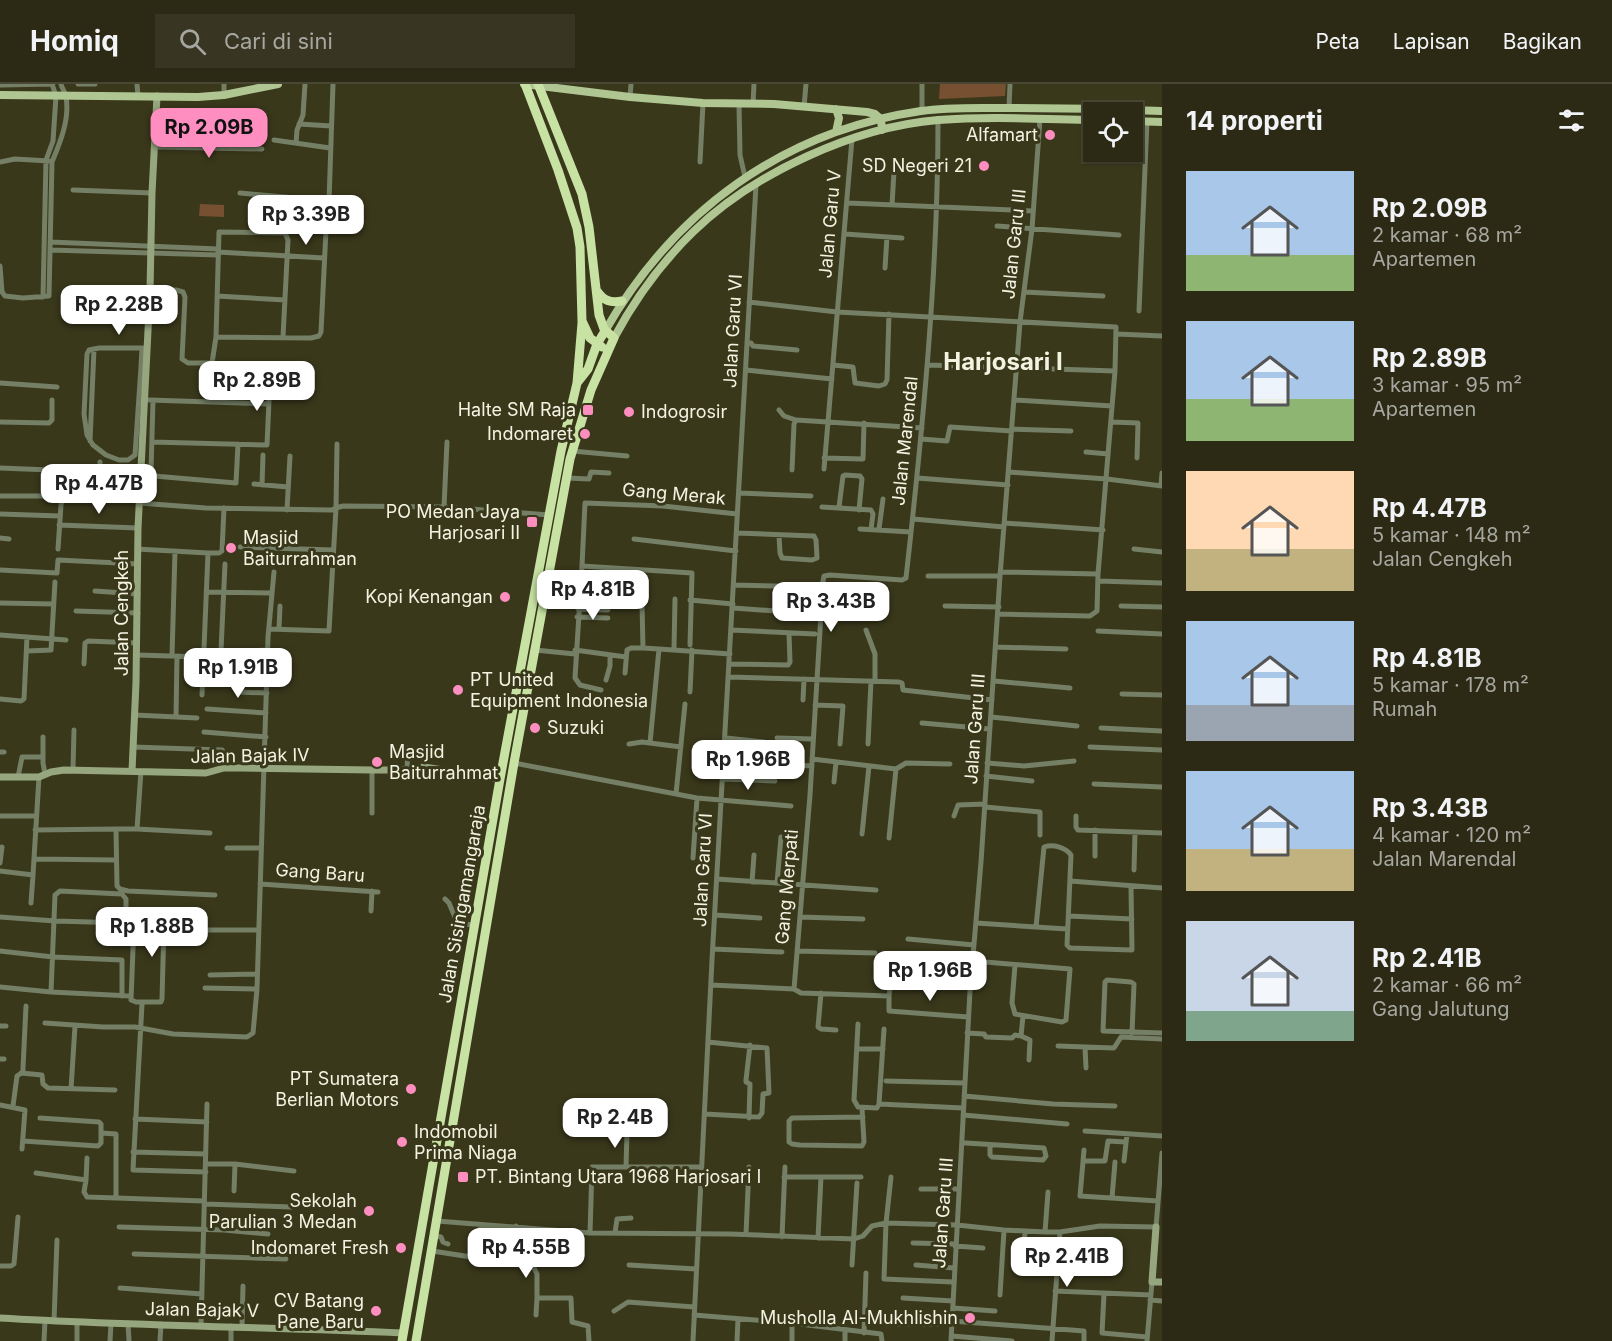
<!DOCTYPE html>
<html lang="id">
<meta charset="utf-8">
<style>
body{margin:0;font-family:Inter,sans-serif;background:#383622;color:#f1f3f6;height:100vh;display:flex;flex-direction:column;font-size:22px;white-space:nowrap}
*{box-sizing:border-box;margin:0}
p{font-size:20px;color:#a6a7a0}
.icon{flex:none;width:33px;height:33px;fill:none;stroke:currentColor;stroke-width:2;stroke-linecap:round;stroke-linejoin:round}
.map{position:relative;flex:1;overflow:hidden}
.side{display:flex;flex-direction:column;background:#2c2a14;width:450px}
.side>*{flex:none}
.fabs{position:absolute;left:1083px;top:18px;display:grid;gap:12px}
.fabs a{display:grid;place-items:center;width:60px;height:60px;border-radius:0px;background:#2c2a14;box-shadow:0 2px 4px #0004,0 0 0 2px #484634;font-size:30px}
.price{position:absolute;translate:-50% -51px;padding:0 14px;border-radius:12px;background:#fff;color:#222;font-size:20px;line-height:39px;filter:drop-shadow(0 2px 3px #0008)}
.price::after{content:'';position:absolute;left:50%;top:36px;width:18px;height:14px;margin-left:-9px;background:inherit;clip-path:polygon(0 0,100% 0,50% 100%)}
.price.current{background:#fd8ebf;color:#111}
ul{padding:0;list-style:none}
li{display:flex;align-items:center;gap:18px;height:150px;padding:0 24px}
li span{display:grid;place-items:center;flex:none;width:168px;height:120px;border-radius:0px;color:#555}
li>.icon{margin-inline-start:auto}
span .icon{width:72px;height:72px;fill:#fffc;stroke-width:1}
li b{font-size:26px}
h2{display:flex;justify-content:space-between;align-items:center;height:72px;padding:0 24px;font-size:26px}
header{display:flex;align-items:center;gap:36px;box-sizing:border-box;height:84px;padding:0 30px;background:#2c2a14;border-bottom:2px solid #484634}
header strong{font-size:28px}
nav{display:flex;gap:33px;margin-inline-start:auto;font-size:21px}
.search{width:420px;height:54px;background:#383622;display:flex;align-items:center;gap:15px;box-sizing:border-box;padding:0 21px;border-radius:0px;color:#a6a7a0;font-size:22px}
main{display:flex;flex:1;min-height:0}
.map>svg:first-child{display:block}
.green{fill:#765031}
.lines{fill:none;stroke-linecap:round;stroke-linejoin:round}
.street{stroke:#747f66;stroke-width:5}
.secondary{stroke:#96a77f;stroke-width:7}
.primary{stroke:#afc692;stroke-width:8}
.highway{stroke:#c7e2a3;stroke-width:9}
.poi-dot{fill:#fd8ebf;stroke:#3a381b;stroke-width:2}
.labels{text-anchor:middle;stroke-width:6;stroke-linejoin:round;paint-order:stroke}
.poi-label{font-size:18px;fill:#f3f3e1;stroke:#3a381b;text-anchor:end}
.street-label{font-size:18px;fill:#f3f3e1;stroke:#3a381b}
.district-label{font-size:24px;font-weight:bold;fill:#f3f3e1;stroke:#3a381b}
</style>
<header>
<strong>Homiq</strong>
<div class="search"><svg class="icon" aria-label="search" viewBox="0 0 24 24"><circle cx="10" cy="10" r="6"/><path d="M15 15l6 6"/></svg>Cari di sini</div>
<nav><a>Peta</a><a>Lapisan</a><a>Bagikan</a></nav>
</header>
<main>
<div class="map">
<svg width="1162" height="1257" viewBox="0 0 1162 1257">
<rect width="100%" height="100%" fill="#3a381b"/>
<path class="green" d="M 940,0 L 1006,0 L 1005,12 L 939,15 Z
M 200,120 L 224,121 L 224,133 L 199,132 Z"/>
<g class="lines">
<path class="street" d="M 78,0 L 95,0
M 137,0 L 138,12
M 0,1 L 53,0
M 224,11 L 224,0
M 630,13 L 631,0
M 739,20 L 740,71 L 745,93
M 753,20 L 754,0
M 804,23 L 806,0
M 1009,24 L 1010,0
M 922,27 L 922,0
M 299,40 L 331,42
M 274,56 L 330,64
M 296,59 L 297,46 L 303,31 L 305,0
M 155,63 L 262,65
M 0,78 L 15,75 L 49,77
M 700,78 L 703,19
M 73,106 L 152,109
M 240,109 L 329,117 L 333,0
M 848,119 L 1033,127
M 892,121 L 894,87
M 997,142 L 1119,151
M 845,150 L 902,154
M 50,158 L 218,165
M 50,166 L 218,171
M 218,168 L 324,174
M 0,182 L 2,208 L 5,212 L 23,214 L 49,212 L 52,78 C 60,59 70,35 66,13 C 66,9 62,5 61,0
M 885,184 L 887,153
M 150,207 L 176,206 L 183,208 L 185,213 L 182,275 L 188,279 L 212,279 L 216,253 L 219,148 L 285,149 L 288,156 L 283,253
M 1024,208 L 1103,212
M 217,212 L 285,216
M 43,213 L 46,76 L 53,57 L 56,12 L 52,0
M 749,218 L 837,228 L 1116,243 L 1115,287 L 1098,490 L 1097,527 L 1090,532 L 998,530
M 1139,227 L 1147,37
M 1117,250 L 1162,252
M 216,253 L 311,254 L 319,252 L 321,248 L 326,146
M 747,258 L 751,259 L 753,262 L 797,266
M 833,281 L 853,283 L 855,299 L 879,302 L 885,300 L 887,296 L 889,230
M 928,281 L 1115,287
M 141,283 L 142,264
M 146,284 L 141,283 L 135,371 L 128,376 L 119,376 L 106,371 L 93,361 L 87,351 L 84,330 L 87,270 L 89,266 L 99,264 L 147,264
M 746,286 L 832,295
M 0,299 L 57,303
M 149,316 L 269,320
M 153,316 L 151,387 L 154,392 L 236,399 L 238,360
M 1015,316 L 1112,322
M 779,326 L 784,332 L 796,336
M 0,338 L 49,339 L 52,336 L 52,316
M 1111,338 L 1138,339 L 1137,374
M 1012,345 L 1071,347
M 921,355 L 947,357 L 950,343 L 1012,347
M 90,357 L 94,265
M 152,358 L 267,361 L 270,295 L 266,293 L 232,290
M 572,367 L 627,372
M 1086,368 L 1108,370
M 824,374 L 863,375 L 864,339
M 0,384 L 100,388 L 100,378
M 824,385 L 852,55
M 792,386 L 794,340 L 796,336 L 922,344
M 1009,388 L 1107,395 L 1162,402
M 567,394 L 589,395 L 591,388 L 609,389
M 917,394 L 1008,401
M 254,400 L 288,403
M 262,401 L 263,371
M 1161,402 L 1162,389
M 739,409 L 811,412
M 0,412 L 55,412 L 56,409 L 57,386
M 139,419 L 206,424 L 332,426 L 336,424 L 337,360
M 444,423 L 447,358
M 822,423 L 871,426 L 873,430 L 871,445
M 839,423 L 843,392 L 845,391 L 860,392 L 862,395 L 859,426
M 287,426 L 290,372
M 0,430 L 60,432
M 913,435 L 1004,443
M 1004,439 L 1103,446
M 59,441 L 138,444
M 860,445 L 911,448
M 879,445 L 883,415
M 737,449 L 814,452 L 816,456 L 817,474 L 812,476 L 782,474 L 780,469 L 779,451
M 0,454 L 9,455
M 634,455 L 736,467
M 240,463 L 333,466
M 58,465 L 61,421 L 65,406 L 140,411
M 137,465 L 208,469 L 202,611
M 1134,465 L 1162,468
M 208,469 L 219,469 L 222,467 L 224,424
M 225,480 L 221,566 L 232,568 L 268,566
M 582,482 L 585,419 L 663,422 L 737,430
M 0,486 L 57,489 L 58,476 L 138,480
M 1000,488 L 1098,490
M 928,492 L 1000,492
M 1098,497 L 1162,499
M 734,501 L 822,503
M 95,507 L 138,510
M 206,508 L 272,509
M 579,515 L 638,518 L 642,520 L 643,564 L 659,565 L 650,659
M 690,516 L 733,520
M 0,519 L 54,520
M 945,522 L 999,523
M 1121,522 L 1162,523
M 733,524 L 776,527
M 578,525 L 608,526
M 76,527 L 138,529
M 577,533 L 608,534
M 269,545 L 329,547 L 336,424 L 343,422 L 444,423 L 549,431
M 279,545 L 280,522
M 732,546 L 815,550
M 866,546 L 875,570 L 875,597
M 1098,547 L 1162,550
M 0,551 L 66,556
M 996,563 L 1066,565
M 659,565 L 730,570
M 674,565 L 675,515
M 535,566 L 575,570
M 575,566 L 626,573
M 27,567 L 51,566 L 55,498
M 232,568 C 232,582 234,594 237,608 L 267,609
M 137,571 L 204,573
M 172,572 L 175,467
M 84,580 L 85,559 L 88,557 L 137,559
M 730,580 L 788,581 L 790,578 L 789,549
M 625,589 L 627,566 L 631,564 L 643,564
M 729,593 L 899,598 L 902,599 L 903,606 L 992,616
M 606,596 L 610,582 L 610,571
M 994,597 L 1070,604
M 601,606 L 580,601 L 575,594 L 582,482 L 692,489 L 690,561
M 690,608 L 692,566
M 1122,610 L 1162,611
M 0,615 L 21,617 L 24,615 L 27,553
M 803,616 L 804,595
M 815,621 L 843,622 L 840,660
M 207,625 L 266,629
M 135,631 L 197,634
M 176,633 L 177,572
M 991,633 L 1077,642
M 922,639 L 989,645
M 1101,644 L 1162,647
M 204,648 L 266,653
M 43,653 L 43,679 L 45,690
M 726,654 L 764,658 L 764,680
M 777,654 L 813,655
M 629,660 L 642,658 L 681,663
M 868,660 L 871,597
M 133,663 L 222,666 L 224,669 L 224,684
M 1090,663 L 1162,666
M 0,668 L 4,668
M 812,675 L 896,685 L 906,679 L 950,680
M 514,679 L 697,714 L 791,722
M 987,679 L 1024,682 L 1074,677
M 779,680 L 812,682
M 73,685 L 74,646
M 372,686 L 372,729
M 407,686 L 408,664
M 141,687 L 137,745 L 116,745 L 117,802 L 120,805 L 128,807 L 215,811
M 986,692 L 1032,697
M 18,693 L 22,673 L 43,673
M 723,695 L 775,697
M 834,698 L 836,678
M 1094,700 L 1162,703
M 676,710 L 685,620
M 985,723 L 1040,728 L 1040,751
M 0,732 L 36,732
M 954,732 L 958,721 L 985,720
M 1076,732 L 1076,743 L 1078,746 L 1162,749
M 137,745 L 210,749
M 35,746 L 116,745
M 1095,746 L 1095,772
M 862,750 L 869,682
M 889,754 L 896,685
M 227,764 L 261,764
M 693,774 L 697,714
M 34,775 L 116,776
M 0,779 L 2,763
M 1134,786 L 1135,749
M 0,787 L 33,791 L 39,693
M 717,795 L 876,806
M 1070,797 L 1162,804
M 752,798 L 754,771
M 777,799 L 781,753
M 260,800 L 378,808
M 445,815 L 449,819 L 457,838 L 476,842
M 31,819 L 33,791
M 371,827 L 372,807
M 715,831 L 760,834
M 1069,832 L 1132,835
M 0,833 L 55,837 L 126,839
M 800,833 L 863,835
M 976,839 L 1067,845
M 1036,843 L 1044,763 C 1053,760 1065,763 1071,771 L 1067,861 L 1070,864 L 1132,866 L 1131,803
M 174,846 L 259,846
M 908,855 L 974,861
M 713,865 L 782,868
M 0,867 L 53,873 L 122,876 L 122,912
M 797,867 L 875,869
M 973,877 L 1070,885 L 1066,936 L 1062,938 L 1015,930 L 1012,919 L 1015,881
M 210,891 L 257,890
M 711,901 L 794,905 L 801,909 L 889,912 L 892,889 L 895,885 L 910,885 L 929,889
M 0,903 L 51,908
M 205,904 L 257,905
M 794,905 L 810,711 L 823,497 L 824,492 L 830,491 L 902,496 L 906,494 C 923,342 938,189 938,36
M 821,909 L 818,943 L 821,945 L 836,946
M 131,912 L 51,908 L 55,811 L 60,807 L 122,810 L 126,815 L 126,839 L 163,841 L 164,841 L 162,915 L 161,918 L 136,918 L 131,916 L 134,839
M 889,912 L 889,927 L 968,933
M 142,920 L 133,1086 L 206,1088
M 1023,932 L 1021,952 L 1030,956 L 1029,976
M 45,939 L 103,943 L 135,943 L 173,950 L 247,953 L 253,949 L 257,905 L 268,553 L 274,488
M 858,940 L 854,1016 L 858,1023 L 877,1024 L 879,1020 L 963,1024
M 0,942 L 6,942
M 967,949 L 984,950 L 986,953 L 1012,954 L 1015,951 L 1021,952
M 1132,949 L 1134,900 L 1131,898 L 1107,896 L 1105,898 L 1103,947 L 1162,949
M 1058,962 L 1114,964 L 1121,953 L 1162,955
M 1085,963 L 1086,984
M 857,965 L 883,965
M 0,975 L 4,975
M 21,989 L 42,991 L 43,1000 L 48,1004 L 115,1006
M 886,997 L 965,999
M 71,1005 L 75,942
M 964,1012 L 1053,1020 L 1115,1022
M 879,1020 L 884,945
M 0,1021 L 25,1026 L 22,1065
M 13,1022 L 17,992 L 23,988 L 23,984 L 26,922
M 862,1024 L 864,1058 L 862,1062 L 800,1061 L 792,1060 L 789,1058 L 789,1037 L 792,1034 L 863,1033
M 705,1030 L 759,1033 L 762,1029 L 763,1010 L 769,1009 L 767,964 L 708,958
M 963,1031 L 1067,1040
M 40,1034 L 99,1038 L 101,1040 L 101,1049 L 116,1050 L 116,1113
M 749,1034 L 750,1000 L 746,998 L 746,996 L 750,961
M 135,1035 L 207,1038
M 1085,1047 L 1162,1052
M 23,1057 L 98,1062 L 101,1059 L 101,1049
M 963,1059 L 966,1059 L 1044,1064 L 1046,1072 L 1043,1076 L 992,1073 L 990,1071 L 990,1061
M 1084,1066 L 1080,1112 L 1158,1117
M 133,1068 L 206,1070
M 1084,1077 L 1105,1077 L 1108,1057 L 1126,1058
M 1124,1077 L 1127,1050
M 206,1080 L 235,1080 L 294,1087
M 626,1083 L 627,1048
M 36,1089 L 86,1096 L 84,1108 L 87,1113 L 204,1117
M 784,1093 L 821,1093
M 891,1093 L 886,1139 L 884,1195 L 953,1198
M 86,1096 L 87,1074
M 921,1105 L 959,1105
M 234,1107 L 235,1080
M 1112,1114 L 1115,1078
M 205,1120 L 292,1123
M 437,1137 L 590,1149 L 730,1150 L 854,1155 L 863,1152 L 872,1142 L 886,1139 L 957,1141 L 1004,1146 L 1045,1148 L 1060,1148 L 1100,1142 L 1156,1143 L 1162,1069
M 119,1143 L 224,1146 L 268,1150
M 1045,1148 L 1048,1108
M 590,1149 L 592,1083 L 701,1083
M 615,1149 L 617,1135 L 631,1134
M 746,1150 L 749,1083
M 435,1152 L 441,1153 L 443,1158 L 448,1160
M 782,1153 L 785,1083
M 818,1154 L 821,1093 L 861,1093
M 913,1159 L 955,1160
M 955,1162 L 983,1164
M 432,1167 L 511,1179 L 534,1184 L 537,1190 L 537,1214
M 134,1170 L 286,1175
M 476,1174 L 481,1141
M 511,1179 L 516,1142
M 629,1181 L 696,1185
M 852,1181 L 857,1099
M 916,1181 L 954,1184
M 0,1182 L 11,1182 L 14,1180 L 18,1133
M 1023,1185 L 1025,1147
M 120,1204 L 202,1210
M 1055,1207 L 1151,1211
M 1104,1210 L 1102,1249 L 1147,1253
M 1000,1211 L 1004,1146
M 903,1214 L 953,1217
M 1150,1216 L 1162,1217
M 953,1224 L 995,1227
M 614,1227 L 628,1218 L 694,1223
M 536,1231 L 537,1214 L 571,1214 L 572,1238 L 588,1242 L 589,1257
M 694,1231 L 792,1239 L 881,1250 L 882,1257
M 54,1237 L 57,1156
M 952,1237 L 1084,1247 L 1084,1257
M 128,1239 L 129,1257
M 887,1240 L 952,1240
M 201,1241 L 207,1020
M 242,1242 L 243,1202
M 864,1249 L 866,1189
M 952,1252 L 1012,1257
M 44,1257 L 45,1237
M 77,1257 L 77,1238
M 110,1257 L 111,1239
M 160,1257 L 161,1240
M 231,1257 L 231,1242
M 693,1257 L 712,876 L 756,101
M 737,1257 L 738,1235
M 792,1257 L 792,1239
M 845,1257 L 845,1246
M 951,1257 L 970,907 L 981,778 L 1000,492 L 1020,238 L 1032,145 L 1040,35
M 1052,1257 L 1060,1148
M 1147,1257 L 1152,1198"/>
<path class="secondary" d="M 132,687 L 136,599 L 138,444 L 150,207 L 152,109 L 157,12
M 0,693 L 39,693 L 51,688 L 64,686 L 206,689 L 224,684 L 239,684 L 372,686 L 407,686 L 424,683 L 500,695
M 1156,1143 L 1152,1198 L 1162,1198
M 0,1234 C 134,1242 269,1243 403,1249"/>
<path class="primary" d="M 524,0 L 630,13 L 703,19 L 774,20 L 867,28 L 875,30 L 881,35 L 882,46
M 0,11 L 198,13 L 224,11 L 278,0
M 836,25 L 839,34 L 836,48
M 1132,37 L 1162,38
M 605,247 C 674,127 783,47 921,27 C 948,23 976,24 1003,24 C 1056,24 1109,25 1162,27
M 614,254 C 635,215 661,179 693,148 C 754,89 854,43 938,36 C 989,32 1042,35 1094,36"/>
<path class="highway" d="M 525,0 L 558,86 L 577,144 L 580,163 L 582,237 L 590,254 L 602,263
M 597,207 C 604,217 610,219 622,217
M 577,299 L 582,239
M 402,1257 L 500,695 L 561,367 L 577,299 L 588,285 L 597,260 L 605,247
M 416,1257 L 514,679 L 570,375 L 591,306 L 614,254 L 604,245 L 599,231 L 589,143 L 582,110 L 538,0"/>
</g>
<g class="poi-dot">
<circle cx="1050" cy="51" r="6"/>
<circle cx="984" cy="82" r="6"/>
<rect x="582" y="320" width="12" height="12" rx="3"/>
<circle cx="629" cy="328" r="6"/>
<circle cx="585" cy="350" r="6"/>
<rect x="526" y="432" width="12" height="12" rx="3"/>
<circle cx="231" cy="464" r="6"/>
<circle cx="505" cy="513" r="6"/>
<circle cx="458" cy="606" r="6"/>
<circle cx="535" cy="644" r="6"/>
<circle cx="377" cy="678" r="6"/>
<circle cx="411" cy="1005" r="6"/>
<circle cx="402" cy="1058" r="6"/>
<rect x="457" y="1087" width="12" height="12" rx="3"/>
<circle cx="369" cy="1127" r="6"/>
<circle cx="401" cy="1164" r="6"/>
<circle cx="376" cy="1227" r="6"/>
<circle cx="970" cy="1234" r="6"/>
</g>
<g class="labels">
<g class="poi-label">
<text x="1038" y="57">Alfamart</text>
<text x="972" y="88">SD Negeri 21</text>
<text x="576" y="332">Halte SM Raja</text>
<text x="641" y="334" text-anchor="start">Indogrosir</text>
<text x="573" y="356">Indomaret</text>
<text x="520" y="434">PO Medan Jaya<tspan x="520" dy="21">Harjosari II</tspan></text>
<text x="243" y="460" text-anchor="start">Masjid<tspan x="243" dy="21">Baiturrahman</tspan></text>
<text x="493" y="519">Kopi Kenangan</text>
<text x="470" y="602" text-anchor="start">PT United<tspan x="470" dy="21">Equipment Indonesia</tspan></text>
<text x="547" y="650" text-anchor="start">Suzuki</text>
<text x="389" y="674" text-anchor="start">Masjid<tspan x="389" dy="21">Baiturrahmat</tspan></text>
<text x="399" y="1001">PT Sumatera<tspan x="399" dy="21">Berlian Motors</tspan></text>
<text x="414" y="1054" text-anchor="start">Indomobil<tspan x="414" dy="21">Prima Niaga</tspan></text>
<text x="475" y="1099" text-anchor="start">PT. Bintang Utara 1968 Harjosari I</text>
<text x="357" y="1123">Sekolah<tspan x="357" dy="21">Parulian 3 Medan</tspan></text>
<text x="389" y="1170">Indomaret Fresh</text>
<text x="364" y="1223">CV Batang<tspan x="364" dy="21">Pane Baru</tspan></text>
<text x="958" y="1240">Musholla Al-Mukhlishin</text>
</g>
<g class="street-label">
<text transform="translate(830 140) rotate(-85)" y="6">Jalan Garu V</text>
<text transform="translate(1014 160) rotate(-84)" y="6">Jalan Garu III</text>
<text transform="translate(733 247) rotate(-87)" y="6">Jalan Garu VI</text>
<text transform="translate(905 357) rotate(-84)" y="6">Jalan Marendal</text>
<text transform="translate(674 410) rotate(5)" y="6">Gang Merak</text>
<text transform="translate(122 529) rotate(-90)" y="6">Jalan Cengkeh</text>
<text transform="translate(975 645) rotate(-86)" y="6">Jalan Garu III</text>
<text transform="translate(250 672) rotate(-1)" y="6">Jalan Bajak IV</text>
<text transform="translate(703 786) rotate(-87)" y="6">Jalan Garu VI</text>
<text transform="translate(320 789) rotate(4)" y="6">Gang Baru</text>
<text transform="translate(787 803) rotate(-85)" y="6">Gang Merpati</text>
<text transform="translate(462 820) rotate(-80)" y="6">Jalan Sisingamangaraja</text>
<text transform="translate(943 1129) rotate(-86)" y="6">Jalan Garu III</text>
<text transform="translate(202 1226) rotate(1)" y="6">Jalan Bajak V</text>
</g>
<g class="district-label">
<text x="1003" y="286">Harjosari I</text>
</g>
</g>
</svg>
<div class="fabs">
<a><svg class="icon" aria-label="locate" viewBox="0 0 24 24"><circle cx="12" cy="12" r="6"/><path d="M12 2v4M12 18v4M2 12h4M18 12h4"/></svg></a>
</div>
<b class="price current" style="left:209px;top:75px">Rp 2.09B</b>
<b class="price" style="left:306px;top:162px">Rp 3.39B</b>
<b class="price" style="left:119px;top:252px">Rp 2.28B</b>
<b class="price" style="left:257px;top:328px">Rp 2.89B</b>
<b class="price" style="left:99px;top:431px">Rp 4.47B</b>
<b class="price" style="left:593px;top:537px">Rp 4.81B</b>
<b class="price" style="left:831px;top:549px">Rp 3.43B</b>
<b class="price" style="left:238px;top:615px">Rp 1.91B</b>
<b class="price" style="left:748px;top:707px">Rp 1.96B</b>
<b class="price" style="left:152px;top:874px">Rp 1.88B</b>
<b class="price" style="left:930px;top:918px">Rp 1.96B</b>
<b class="price" style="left:615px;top:1065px">Rp 2.4B</b>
<b class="price" style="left:526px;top:1195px">Rp 4.55B</b>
<b class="price" style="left:1067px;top:1204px">Rp 2.41B</b>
</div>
<section class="side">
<h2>14 properti<svg class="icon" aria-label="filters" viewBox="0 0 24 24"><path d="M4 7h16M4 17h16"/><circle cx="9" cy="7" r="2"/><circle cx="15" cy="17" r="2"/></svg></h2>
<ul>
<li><span style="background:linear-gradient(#a9c7e8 70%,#8fb573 0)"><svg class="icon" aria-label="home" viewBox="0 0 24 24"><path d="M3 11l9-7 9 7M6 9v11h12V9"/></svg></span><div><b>Rp 2.09B</b><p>2 kamar · 68 m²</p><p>Apartemen</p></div></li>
<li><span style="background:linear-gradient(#a9c7e8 65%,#8fb573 0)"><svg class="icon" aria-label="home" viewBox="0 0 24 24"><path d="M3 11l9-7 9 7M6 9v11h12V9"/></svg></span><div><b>Rp 2.89B</b><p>3 kamar · 95 m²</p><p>Apartemen</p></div></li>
<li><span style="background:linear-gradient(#ffd9b3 65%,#c2b280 0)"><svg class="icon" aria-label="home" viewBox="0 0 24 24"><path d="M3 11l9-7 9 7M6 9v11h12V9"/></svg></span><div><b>Rp 4.47B</b><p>5 kamar · 148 m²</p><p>Jalan Cengkeh</p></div></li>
<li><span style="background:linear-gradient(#a9c7e8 70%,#9aa5b1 0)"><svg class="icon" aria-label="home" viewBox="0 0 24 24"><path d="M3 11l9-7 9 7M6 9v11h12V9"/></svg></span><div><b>Rp 4.81B</b><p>5 kamar · 178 m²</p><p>Rumah</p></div></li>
<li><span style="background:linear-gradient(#a9c7e8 65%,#c2b280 0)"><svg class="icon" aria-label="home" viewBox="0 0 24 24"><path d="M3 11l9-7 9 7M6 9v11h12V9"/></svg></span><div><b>Rp 3.43B</b><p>4 kamar · 120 m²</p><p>Jalan Marendal</p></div></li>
<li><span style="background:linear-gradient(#c9d6e8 75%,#7fa58c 0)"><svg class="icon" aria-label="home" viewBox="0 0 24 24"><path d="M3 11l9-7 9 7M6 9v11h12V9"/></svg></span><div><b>Rp 2.41B</b><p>2 kamar · 66 m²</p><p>Gang Jalutung</p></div></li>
</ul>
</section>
</main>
